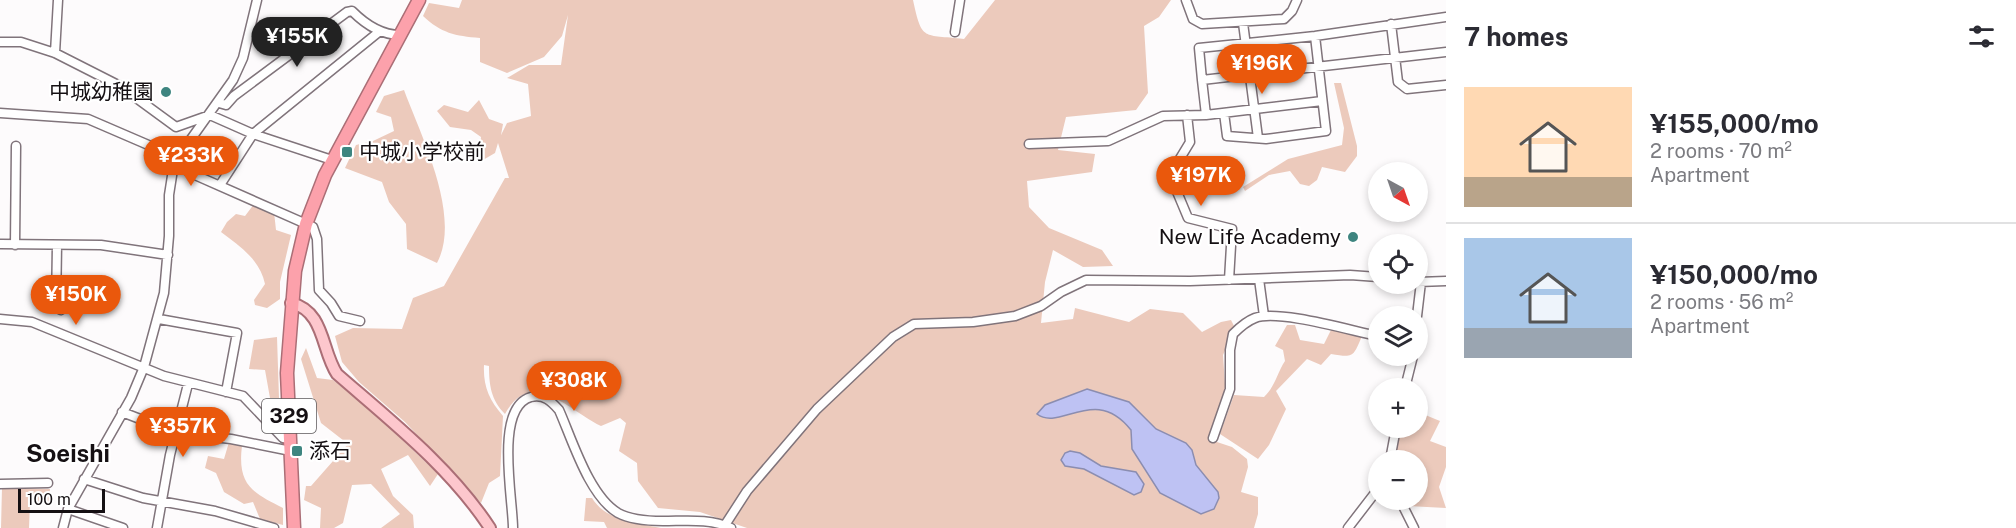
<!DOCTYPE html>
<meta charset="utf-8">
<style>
body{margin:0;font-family:"Public Sans","Noto Sans JP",sans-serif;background:#f7f7f7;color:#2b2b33;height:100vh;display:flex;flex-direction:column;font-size:22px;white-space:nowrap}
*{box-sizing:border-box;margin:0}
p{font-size:20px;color:#7c7c81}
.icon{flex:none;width:33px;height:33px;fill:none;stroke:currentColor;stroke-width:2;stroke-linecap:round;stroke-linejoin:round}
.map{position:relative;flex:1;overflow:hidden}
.details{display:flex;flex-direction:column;background:#fff;width:570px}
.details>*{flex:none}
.needle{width:39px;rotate:140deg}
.buttons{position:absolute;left:1368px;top:162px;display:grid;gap:12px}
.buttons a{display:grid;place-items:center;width:60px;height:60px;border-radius:50%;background:#fff;box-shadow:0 3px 9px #0003;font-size:30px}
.scale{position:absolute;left:18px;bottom:15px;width:87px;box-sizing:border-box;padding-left:6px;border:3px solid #151013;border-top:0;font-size:16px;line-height:21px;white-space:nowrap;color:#151013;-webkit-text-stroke:4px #fff;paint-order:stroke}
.price{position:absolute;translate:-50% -51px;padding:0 14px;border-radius:21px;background:#ea580c;color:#fff;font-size:20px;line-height:39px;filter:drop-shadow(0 2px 3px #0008)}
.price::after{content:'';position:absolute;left:50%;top:36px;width:18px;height:14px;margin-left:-9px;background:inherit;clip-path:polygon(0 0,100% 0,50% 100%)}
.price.current{background:#222;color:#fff}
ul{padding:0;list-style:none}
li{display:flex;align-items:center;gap:18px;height:150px;padding:0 18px}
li+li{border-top:2px solid #e1e1e2}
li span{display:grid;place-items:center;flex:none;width:168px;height:120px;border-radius:0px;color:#555}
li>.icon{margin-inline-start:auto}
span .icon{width:72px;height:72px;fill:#fffc;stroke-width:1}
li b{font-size:26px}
h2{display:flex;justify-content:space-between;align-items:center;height:72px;padding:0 18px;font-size:26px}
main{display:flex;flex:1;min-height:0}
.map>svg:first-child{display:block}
.green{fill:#eccabc}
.water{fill:#bec2f3;stroke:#8b8db0;stroke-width:1.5}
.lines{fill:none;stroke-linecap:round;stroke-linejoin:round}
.minor-casing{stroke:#80747b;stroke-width:11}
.major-casing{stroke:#ab6e76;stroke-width:14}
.highway-casing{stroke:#ab6e76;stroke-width:15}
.minor{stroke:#fff;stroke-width:8}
.major{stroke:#fdc7cd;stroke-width:10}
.highway{stroke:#fca1ab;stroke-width:12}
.poi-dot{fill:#3e8580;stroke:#fff;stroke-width:2}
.labels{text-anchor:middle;stroke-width:4.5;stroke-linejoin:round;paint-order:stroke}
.shield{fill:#fff;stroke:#5b585a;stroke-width:1.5}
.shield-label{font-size:20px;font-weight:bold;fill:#151013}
.poi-label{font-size:21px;fill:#151013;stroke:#fff;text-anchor:end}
.quarter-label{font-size:24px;font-weight:bold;fill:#151013;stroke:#fff}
</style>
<main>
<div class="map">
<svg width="1446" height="528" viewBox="0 0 1446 528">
<rect width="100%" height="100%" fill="#fdfbfc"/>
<path class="green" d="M 462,0 L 913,0 C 922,42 923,34 964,39 L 995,0 L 1171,0 L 1159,17 L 1144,26 L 1148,93 L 1136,110 L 1066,117 L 1058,150 L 1095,154 L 1092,172 L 1027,181 L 1029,207 L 1049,228 L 1102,250 L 1113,266 L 1083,267 L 1053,250 L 1045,282 L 1041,323 L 1073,319 L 1075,308 L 1129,322 L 1150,309 L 1183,313 L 1202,332 L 1221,322 L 1231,320 L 1235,328 L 1223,355 L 1226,399 L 1214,441 L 1232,447 L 1247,459 L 1248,467 L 1241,492 L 1258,497 L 1258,514 L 1254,528 L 747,528 L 700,512 L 658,508 L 638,481 L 637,463 L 619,451 L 626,423 L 620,418 L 601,426 C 568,410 531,366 505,414 C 491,400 489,385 489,366 L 484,365 C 483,386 489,400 503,416 L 500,476 L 489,483 L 481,503 L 405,422 L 359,382 L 342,362 L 335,336 L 353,328 L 402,329 L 413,298 L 444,286 L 505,178 L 509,178 L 498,143 L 495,153 L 483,160 L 479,157 L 481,137 L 471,130 L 450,127 L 437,111 L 444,105 L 468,112 L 479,100 L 489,119 L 503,124 L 501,135 L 507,123 L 531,116 L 528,84 L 507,78 L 529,65 L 561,65 L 568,15 L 562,36 L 544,57 L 507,73 L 480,62 L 480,38 C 455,36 441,33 423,16 L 429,3 L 459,8 Z
M 1334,83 L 1341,83 L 1357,146 L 1357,156 L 1345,172 L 1322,167 L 1317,180 L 1309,186 L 1300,184 L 1290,171 L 1269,175 L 1245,191 L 1243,187 L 1288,159 L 1342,145 L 1344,128 Z
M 404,90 C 421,136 462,216 437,263 L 407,249 L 406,224 L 389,202 L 382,182 L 345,168 L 356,145 L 373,141 L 394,131 L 391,117 L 376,112 L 384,96 Z
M 254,204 L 274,212 L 276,230 L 291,235 L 280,282 L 280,299 L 267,308 L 255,305 L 254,300 L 265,284 C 260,260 240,246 221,232 L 227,222 L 236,214 L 245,216 Z
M 1287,325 L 1295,325 L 1300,340 L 1324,344 L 1332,328 L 1362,336 C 1353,357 1354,358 1331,354 L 1321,365 L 1307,359 L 1276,391 L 1286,409 L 1269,445 L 1258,459 L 1220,434 L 1234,395 L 1264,397 C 1275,387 1277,373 1285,361 L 1283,350 L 1275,346 Z
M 277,337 L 279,398 L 270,398 L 265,370 L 249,369 L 254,340 Z
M 306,348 L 317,378 L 333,380 L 370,409 L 438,474 L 430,486 L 408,455 L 381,469 L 393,496 L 413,515 L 414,528 L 381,528 L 400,514 L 371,484 L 352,485 L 343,523 L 334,528 L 320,528 L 321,508 L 304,500 L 306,486 L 311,486 L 348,444 L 321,423 L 301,359 Z
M 1418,412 L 1440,421 L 1430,441 L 1446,447 L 1446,467 L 1439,487 L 1446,508 L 1408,506 L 1405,500 L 1418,500 L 1418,460 L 1395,460 L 1394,458 L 1402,428 L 1418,428 Z
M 229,442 L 242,446 C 237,485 253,493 283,508 L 283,525 L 260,519 L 253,502 L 244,504 L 224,492 L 216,473 L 205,468 L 208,456 L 224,459 Z
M 2,488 L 50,489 L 49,502 L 30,502 L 29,528 L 1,528 Z
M 586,498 L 592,498 C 606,521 637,523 661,528 L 607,528 L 604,522 L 584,521 Z"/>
<path class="water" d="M 1087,389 L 1129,402 L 1156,429 L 1186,443 L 1192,450 L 1196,465 L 1218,492 L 1219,498 L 1214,509 L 1201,514 L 1160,493 L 1132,449 L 1131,430 C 1095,384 1060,432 1037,414 L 1045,405 Z
M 1070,451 L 1080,453 L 1101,466 L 1136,472 L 1144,484 L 1141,492 L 1134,495 L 1084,469 L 1065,466 L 1061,460 L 1065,453 Z"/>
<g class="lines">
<g class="minor-casing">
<path id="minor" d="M 1186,0 L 1193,19 L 1202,24 L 1284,19 L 1292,11 L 1297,0
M 1243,23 L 1258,138
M 1391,24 L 1398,82 L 1407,89 L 1446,85
M 955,32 L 960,0
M 0,42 L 21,42 L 55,53 L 120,86 L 176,127 L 210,115 L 253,134 L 332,160
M 55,53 L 58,0
M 1202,80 L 1199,48 L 1315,36 L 1446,17
M 219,103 L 226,105 L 234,96 L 347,12 L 352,11 C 365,24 381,35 400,35
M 0,113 L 88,119 L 153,147 L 169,161 L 195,175 L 313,227 L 317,239 L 319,290 L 331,303 L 339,316 L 360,321
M 1224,113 L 1227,136 L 1266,139 L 1326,131 L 1315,36
M 1187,115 L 1190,142 L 1170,175 L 1188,218 L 1232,229 L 1229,280
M 1206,115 L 1322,101
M 1029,144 L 1108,141 L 1163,116 L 1206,115 L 1202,80 L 1446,52
M 220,185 L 253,134 L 380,31
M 0,244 L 101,245 L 168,255
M 15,245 L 16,146
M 57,245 L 56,307 L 61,310
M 1259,279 L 1264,316
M 1418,282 L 1446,281
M 1417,316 L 1421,282
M 0,319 L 32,322 L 164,376 L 243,396 L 283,438 L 291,439
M 159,319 L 237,333 L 226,392
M 1405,388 L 1413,356
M 122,412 L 176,433 L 231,439 L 291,451
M 1213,438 L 1230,389 L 1230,350 L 1233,334 C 1239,328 1247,321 1255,318 C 1278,309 1352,331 1378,336
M 1390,460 L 1396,428
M 84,479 L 143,498 L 215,511 L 274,528
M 0,484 L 48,483
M 1400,500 L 1414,528
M 68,509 L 123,528
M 725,525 L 747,491 L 817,409 L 893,337 L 914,324 L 973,322 L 1015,316 L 1041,306 L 1061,292 L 1086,280 L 1190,281 L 1350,275 L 1378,277
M 63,528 L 68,509 L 131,398 L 144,367 L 164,293 L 169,236 L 169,195 L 174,163 L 233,80 L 243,58 L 257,0
M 157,528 L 170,455 L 188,384
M 513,528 C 513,499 494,407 531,397 C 544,394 551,401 559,410 C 572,439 589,496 618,513 C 631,520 648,521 663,521 C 686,521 709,518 731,528
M 1348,528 L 1378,489"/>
</g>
<g class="major-casing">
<path id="major" d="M 291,303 C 325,311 321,350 337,374 C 391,421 450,467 490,528"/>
</g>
<g class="highway-casing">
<path id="highway" d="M 294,528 L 287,373 L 295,271 L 306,224 L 325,175 L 419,0"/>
</g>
<use href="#minor" class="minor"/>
<use href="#major" class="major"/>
<use href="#highway" class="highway"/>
</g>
<g class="poi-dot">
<circle cx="166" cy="92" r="6"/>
<rect x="341" y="146" width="12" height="12" rx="3"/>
<circle cx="1353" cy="237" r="6"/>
<rect x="291" y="445" width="12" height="12" rx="3"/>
</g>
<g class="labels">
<rect class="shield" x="262" y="399" width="54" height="34" rx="4.5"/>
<g class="shield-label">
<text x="289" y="423">329</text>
</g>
<g class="poi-label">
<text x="154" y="99">中城幼稚園</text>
<text x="359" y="159" text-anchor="start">中城小学校前</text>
<text x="1341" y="244">New Life Academy</text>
<text x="309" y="458" text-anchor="start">添石</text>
</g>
<g class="quarter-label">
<text x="68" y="462">Soeishi</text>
</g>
</g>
</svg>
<div class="buttons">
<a><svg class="needle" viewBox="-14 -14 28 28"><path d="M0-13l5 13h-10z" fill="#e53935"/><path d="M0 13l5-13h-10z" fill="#7c7c81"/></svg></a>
<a><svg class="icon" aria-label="locate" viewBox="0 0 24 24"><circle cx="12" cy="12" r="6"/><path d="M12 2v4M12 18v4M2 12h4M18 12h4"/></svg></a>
<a><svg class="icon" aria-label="layers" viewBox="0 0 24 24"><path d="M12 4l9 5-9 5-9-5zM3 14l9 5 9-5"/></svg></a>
<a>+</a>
<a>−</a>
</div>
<div class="scale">100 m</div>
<b class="price current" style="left:297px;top:68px">¥155K</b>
<b class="price" style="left:1262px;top:95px">¥196K</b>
<b class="price" style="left:191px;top:187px">¥233K</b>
<b class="price" style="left:1201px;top:207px">¥197K</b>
<b class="price" style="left:76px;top:326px">¥150K</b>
<b class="price" style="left:574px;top:412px">¥308K</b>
<b class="price" style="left:183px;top:458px">¥357K</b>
</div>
<section class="details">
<h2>7 homes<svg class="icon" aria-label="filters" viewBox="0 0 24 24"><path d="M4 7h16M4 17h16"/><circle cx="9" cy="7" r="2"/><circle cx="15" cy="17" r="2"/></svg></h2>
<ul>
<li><span style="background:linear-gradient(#ffd9b3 75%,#b9a48a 0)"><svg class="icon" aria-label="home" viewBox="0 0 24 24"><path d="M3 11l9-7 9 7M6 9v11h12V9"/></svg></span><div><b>¥155,000/mo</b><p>2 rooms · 70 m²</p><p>Apartment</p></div></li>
<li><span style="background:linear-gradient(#a9c7e8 75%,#9aa5b1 0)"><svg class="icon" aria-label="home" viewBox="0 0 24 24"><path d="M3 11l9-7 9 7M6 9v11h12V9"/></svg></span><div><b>¥150,000/mo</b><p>2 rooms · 56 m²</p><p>Apartment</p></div></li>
</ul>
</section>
</main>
